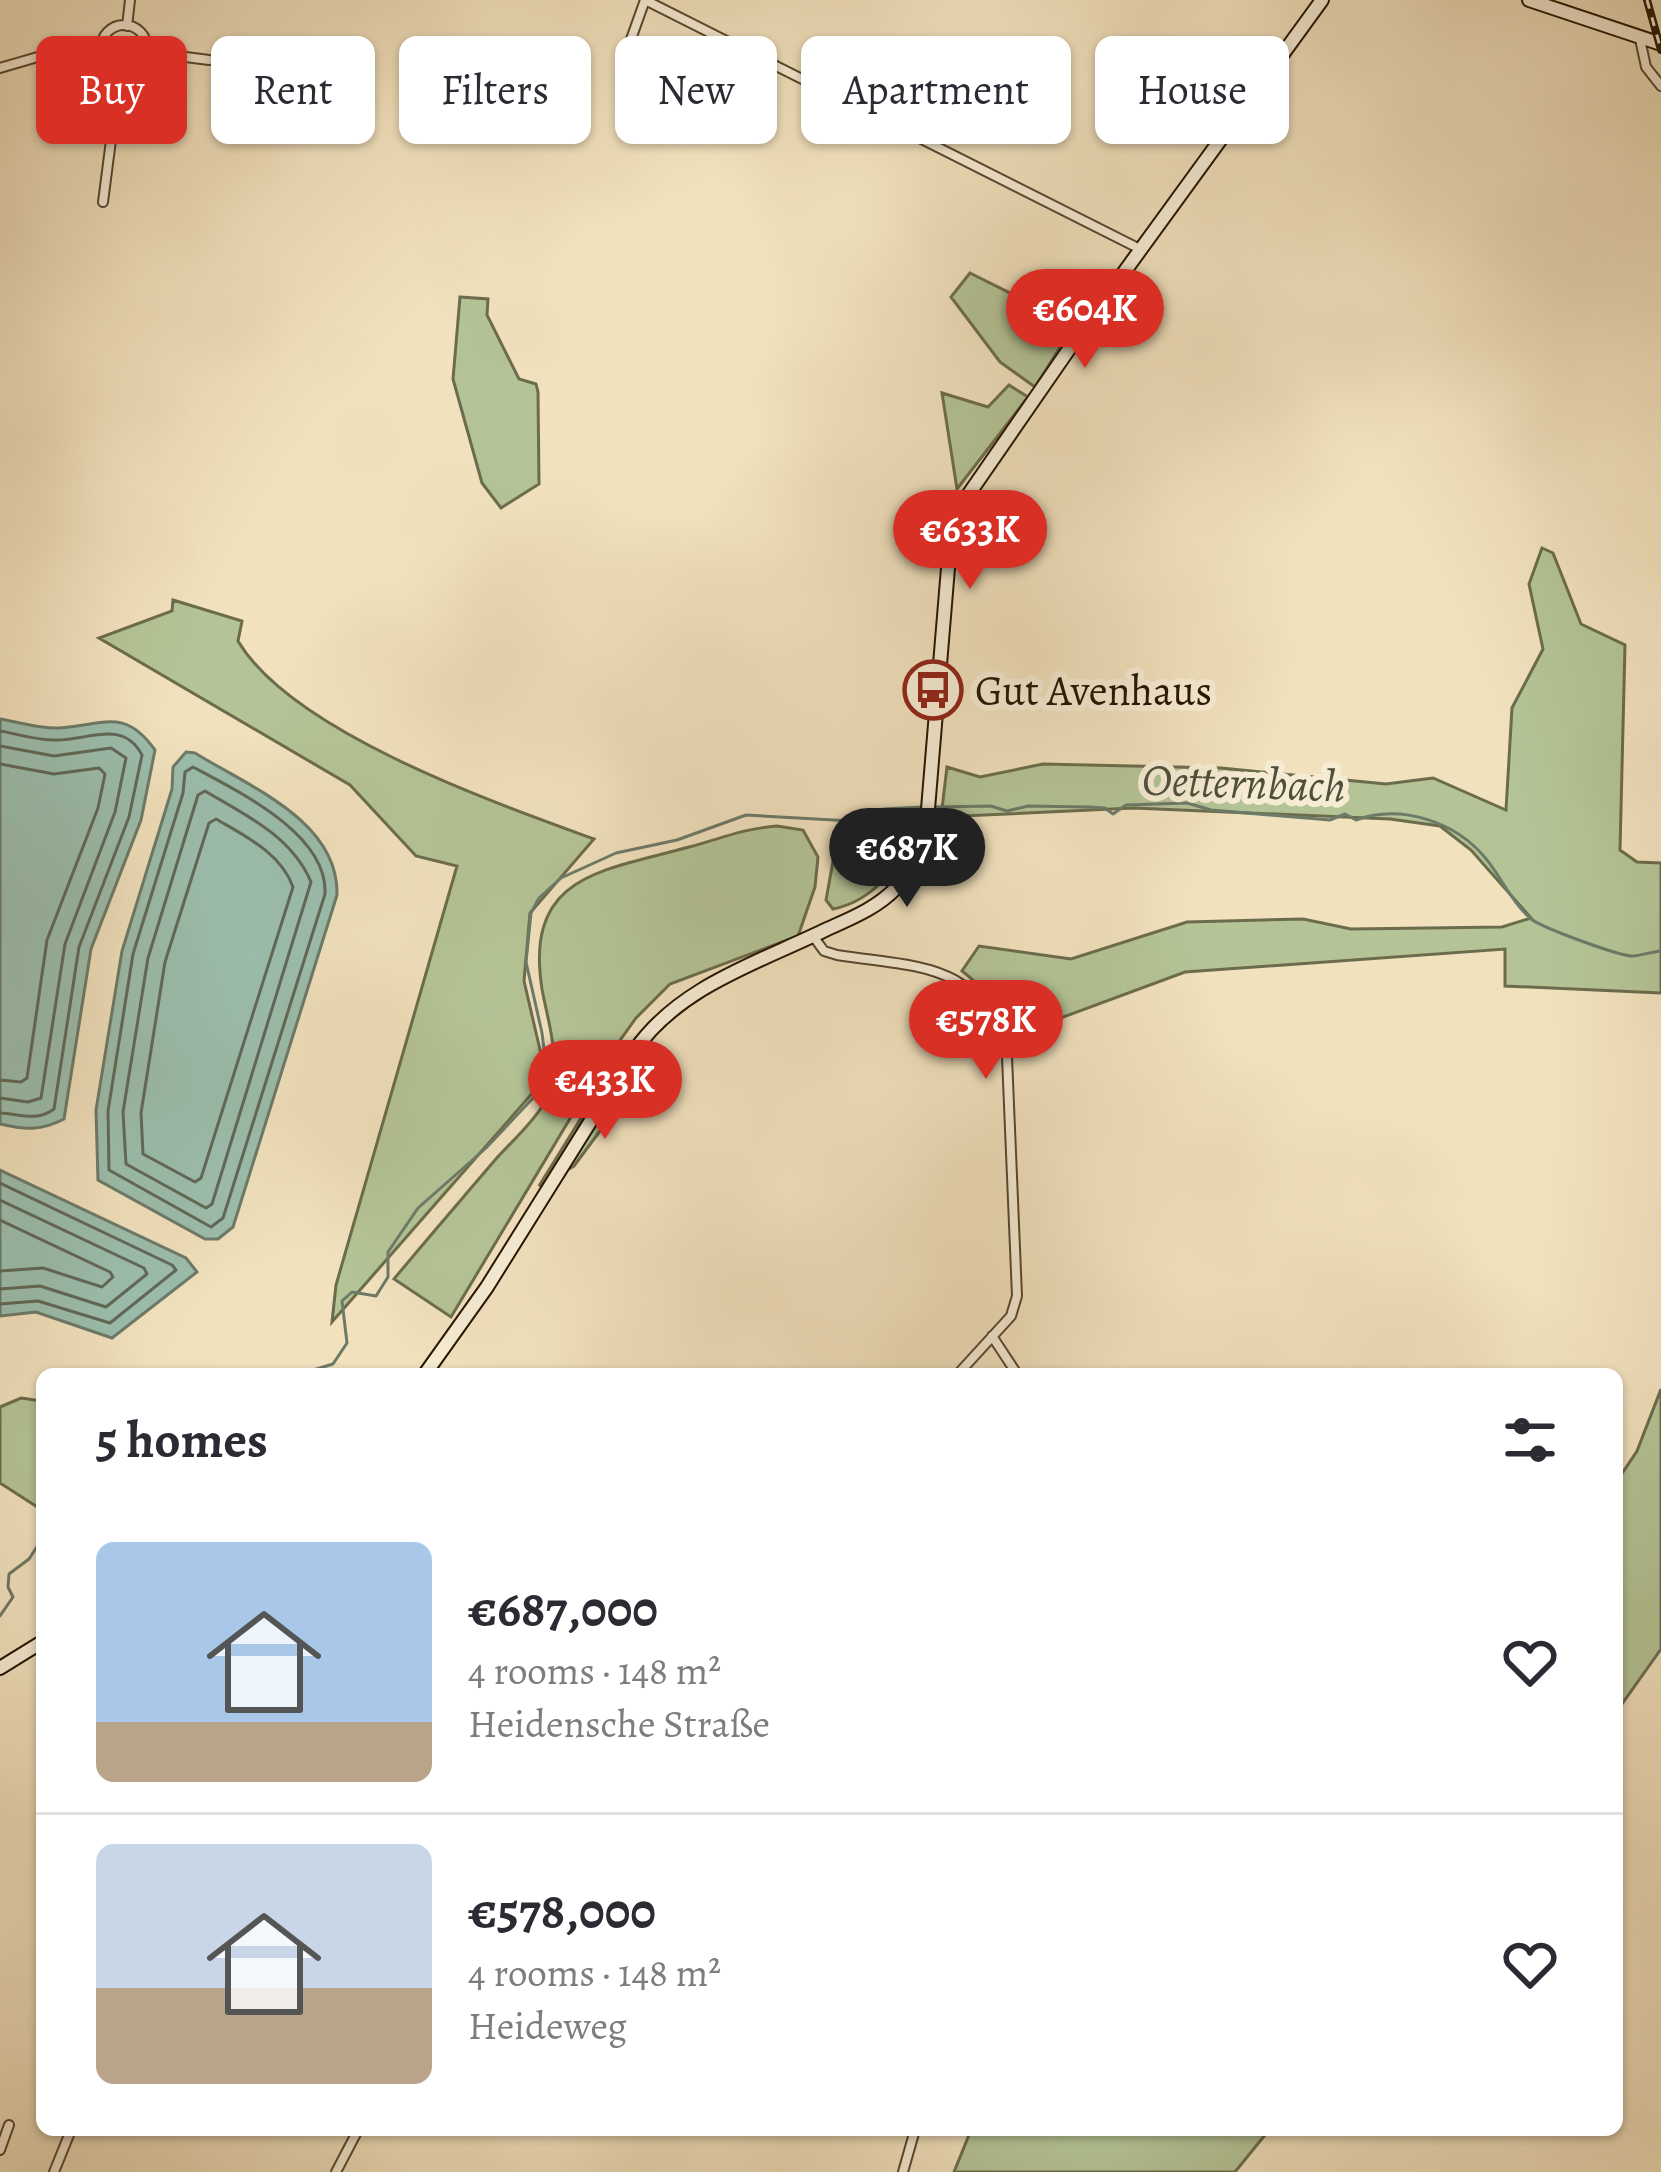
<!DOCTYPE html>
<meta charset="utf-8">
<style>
body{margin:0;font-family:Alegreya,serif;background:#f7f7f7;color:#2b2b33;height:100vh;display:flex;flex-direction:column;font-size:45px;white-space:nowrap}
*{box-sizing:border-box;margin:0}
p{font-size:39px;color:#7c7c81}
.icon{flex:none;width:66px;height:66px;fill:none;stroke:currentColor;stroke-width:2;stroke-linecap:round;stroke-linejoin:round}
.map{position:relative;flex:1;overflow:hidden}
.drawer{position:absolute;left:36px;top:1368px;width:1587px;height:768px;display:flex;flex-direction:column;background:#fff;border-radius:18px;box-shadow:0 3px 9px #0004}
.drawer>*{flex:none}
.top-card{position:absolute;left:36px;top:36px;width:1590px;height:108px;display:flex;gap:24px}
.price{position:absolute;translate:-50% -102px;padding:0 27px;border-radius:42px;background:#d93025;color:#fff;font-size:39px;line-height:78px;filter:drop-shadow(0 3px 6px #0008)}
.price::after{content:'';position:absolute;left:50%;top:72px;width:36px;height:27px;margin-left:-18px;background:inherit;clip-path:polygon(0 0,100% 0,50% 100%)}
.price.current{background:#222;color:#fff}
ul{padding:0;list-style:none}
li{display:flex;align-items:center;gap:36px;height:300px;padding:0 60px}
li+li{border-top:3px solid #e1e1e2}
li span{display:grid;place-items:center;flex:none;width:336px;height:240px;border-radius:18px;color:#555}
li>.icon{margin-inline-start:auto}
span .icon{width:144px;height:144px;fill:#fffc;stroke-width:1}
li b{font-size:51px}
h2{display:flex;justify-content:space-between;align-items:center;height:144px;padding:0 60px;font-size:51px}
.pill{padding:0 42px;border-radius:18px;background:#fff;box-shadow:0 3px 9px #0004;font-size:42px;line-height:108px}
.pill.current{background:#d93025;color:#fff}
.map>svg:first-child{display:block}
.green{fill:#b4c496;stroke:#6c6c4c;stroke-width:3}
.water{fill:#9bbead;stroke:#6c7a68;stroke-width:3}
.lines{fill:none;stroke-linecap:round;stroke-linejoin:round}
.shore{stroke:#606857;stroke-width:3}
.stream{stroke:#6c7a68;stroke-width:3}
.street-casing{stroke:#584630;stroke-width:12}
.secondary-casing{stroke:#251301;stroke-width:16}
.street{stroke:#f6ecd4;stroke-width:8}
.secondary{stroke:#f6ecd4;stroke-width:12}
.rail-casing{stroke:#251301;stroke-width:8}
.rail{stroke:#f6ecd4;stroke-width:3;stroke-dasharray:9;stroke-linecap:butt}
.labels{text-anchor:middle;stroke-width:12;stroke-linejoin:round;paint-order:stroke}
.poi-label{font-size:42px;fill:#251301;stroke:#f6ecd4;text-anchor:start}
.water-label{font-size:45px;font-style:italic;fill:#4e4f3d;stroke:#f6ecd4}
</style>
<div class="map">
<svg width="1661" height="2172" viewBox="0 0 1661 2172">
<rect width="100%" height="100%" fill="#f1e1bd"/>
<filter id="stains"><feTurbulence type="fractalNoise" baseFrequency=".00167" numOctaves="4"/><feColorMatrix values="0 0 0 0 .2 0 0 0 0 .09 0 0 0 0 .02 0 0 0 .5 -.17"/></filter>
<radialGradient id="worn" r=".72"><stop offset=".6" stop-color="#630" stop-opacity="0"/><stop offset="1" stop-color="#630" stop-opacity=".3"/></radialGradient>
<path class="green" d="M 970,273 L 1074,325 L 1035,387 L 1000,362 L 951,297 Z
M 460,297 L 488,299 L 487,315 L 519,379 L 536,384 L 538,392 L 539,484 L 501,508 L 482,483 L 453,379 Z
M 1009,385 L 1028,397 L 957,489 L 942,393 L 988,407 Z
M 1542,548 L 1553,553 L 1581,624 L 1625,645 L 1620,850 L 1637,862 L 1661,863 L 1661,993 L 1505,986 L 1505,949 L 1185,972 L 1012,1036 C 999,1010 985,988 962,971 L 979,946 L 1071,959 L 1187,922 L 1303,919 L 1351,929 L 1502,927 L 1531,918 L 1471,850 L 1440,826 L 1390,819 L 1134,808 L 941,817 L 947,767 L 980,777 L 1043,764 L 1221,768 L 1386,784 L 1433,778 L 1506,810 L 1512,708 L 1543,649 L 1529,584 Z
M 173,600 L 242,621 L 238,641 C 292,732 495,803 594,839 L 530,913 L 524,981 L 544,1067 L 536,1089 L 332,1322 L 336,1285 L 457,866 L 416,856 L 350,785 L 99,638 L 172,611 Z
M 900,816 L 914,818 C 910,859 874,901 833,909 L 826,900 L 836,845 L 880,818 Z
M 777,826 L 803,830 L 818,857 L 815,887 L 798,936 L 670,984 L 636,1018 L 601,1067 L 451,1317 L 394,1279 C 427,1239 461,1200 495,1160 C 510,1143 531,1125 543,1105 C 565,1068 549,1028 542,989 C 524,874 603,871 689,847 C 723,838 741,829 777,826 Z
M 657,1054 L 574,1166 L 539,1186 L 617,1060 Z
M 1661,1389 L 1661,1649 L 1617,1711 L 1617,1481 L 1637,1451 Z
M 21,1398 L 42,1401 L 42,1510 L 0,1483 L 0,1407 Z
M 971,2130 L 1269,2130 L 1235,2172 L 954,2172 Z"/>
<path class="water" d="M 0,719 C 19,722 40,729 59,728 C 104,725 124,707 155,750 L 141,820 L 91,949 L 64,1119 C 41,1131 25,1130 0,1124 Z
M 186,752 L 195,753 C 248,786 339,821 337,895 L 233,1227 L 218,1239 L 205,1239 L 98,1180 L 96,1110 L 122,951 L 172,789 L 173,767 Z
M 0,1170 L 186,1258 L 197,1272 L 112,1338 L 36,1312 L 0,1316 Z"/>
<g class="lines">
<path class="shore" d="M 0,731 C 18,734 38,741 57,740 C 89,740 123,719 142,755 L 129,817 L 79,947 L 54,1109 C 37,1122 20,1114 0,1113
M 0,746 L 54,756 L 111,748 L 126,758 L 115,812 L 65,944 L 41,1098 L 28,1102 L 0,1098
M 0,764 L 54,774 L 99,768 L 105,774 L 98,808 L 47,940 L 27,1078 L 21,1082 L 0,1080
M 193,767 C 239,792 328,834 325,894 L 223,1218 L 211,1227 L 109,1170 L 108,1111 L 133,954 L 183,793 L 185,772 Z
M 205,791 C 245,815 292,836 311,882 L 212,1204 L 206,1208 L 126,1164 L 123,1112 L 148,958 L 198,795 Z
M 216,819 C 245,836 281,853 293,887 L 201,1178 L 195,1182 L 143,1154 L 141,1113 L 165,962 L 209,823 Z
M 0,1183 L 172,1265 L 176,1270 L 110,1323 L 38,1301 L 0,1304
M 0,1200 L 144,1268 L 147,1274 L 106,1307 L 40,1286 L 0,1289
M 0,1220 L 110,1272 L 113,1277 L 102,1287 L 43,1268 L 0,1271"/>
<path class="stream" d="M 934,807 L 991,806 L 1007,811 L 1028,806 L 1090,807 L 1105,808 L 1113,814 L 1126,805 L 1187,803 L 1211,810 L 1330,820 L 1345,814 L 1356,820 C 1401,804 1456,821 1487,860 C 1502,879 1512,902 1531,919 C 1543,928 1621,957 1634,956 C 1643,955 1651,952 1661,951
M 300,1374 L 333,1364 L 347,1343 L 342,1301 L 352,1292 L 376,1296 L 388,1277 L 388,1252 L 418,1208 L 486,1148 L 548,1082 L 542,1033 L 526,962 L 531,913 L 539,898 L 561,878 L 616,853 L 677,840 L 746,815 L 851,821 L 884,809 L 924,807
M 0,1616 L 13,1597 L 8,1587 L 9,1574 L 29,1559 L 42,1539"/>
<g class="street-casing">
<path id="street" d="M101 48a23 23 0 1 1 46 0a23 23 0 1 1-46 0Z
M 127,26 L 130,0
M 1640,39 L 1646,67 L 1661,86
M 147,52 L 209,60
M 0,68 L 48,54 L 102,45
M 624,83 L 630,42 L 645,0 L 1140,249
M 103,202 L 120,71
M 813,936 L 824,951 L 837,955 C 921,968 981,961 1007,1057 L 1017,1296 L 1011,1316 L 958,1374
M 992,1336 L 1017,1374
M 0,2150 L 9,2125
M 54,2172 L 71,2130
M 336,2172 L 358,2130
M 903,2172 L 915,2130"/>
</g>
<g class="secondary-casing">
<path id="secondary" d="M 1529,0 L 1661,44
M 425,1374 L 487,1287 L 635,1050 C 679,987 757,963 823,931 C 849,919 876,909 896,888 C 914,869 921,846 927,821 L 949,556 L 964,501 L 1085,326 L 1322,0
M 0,1668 L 42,1642"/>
</g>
<use href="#street" class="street"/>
<use href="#secondary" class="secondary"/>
<g class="rail-casing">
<path id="rail" d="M 1647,0 L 1661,50"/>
</g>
<use href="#rail" class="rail"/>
</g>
<defs>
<g id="bus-ring" transform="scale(3)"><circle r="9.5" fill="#f6ecd4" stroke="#8f2418" stroke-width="1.5"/><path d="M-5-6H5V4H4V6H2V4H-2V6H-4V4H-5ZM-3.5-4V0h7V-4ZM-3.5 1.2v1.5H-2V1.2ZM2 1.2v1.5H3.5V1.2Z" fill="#8f2418"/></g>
</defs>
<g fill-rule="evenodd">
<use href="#bus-ring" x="933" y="690"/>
</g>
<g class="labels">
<g class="poi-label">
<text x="975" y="705">Gut Avenhaus</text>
</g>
<g class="water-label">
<text transform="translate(1244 782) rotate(2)" y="16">Oetternbach</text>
</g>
</g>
<rect width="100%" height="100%" filter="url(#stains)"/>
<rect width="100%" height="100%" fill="url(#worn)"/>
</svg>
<b class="price" style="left:1085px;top:371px">€604K</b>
<b class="price" style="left:970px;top:592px">€633K</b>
<b class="price current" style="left:907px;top:910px">€687K</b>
<b class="price" style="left:986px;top:1082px">€578K</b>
<b class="price" style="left:605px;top:1142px">€433K</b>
<div class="top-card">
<a class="pill current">Buy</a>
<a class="pill">Rent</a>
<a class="pill">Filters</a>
<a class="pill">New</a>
<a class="pill">Apartment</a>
<a class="pill">House</a>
</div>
<section class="drawer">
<h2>5 homes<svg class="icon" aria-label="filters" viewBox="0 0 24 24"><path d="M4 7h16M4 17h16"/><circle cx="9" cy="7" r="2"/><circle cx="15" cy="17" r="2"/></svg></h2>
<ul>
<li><span style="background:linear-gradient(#a9c7e8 75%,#b9a48a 0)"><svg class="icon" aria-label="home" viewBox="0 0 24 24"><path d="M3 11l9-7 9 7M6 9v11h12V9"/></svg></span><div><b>€687,000</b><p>4 rooms · 148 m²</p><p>Heidensche Straße</p></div><svg class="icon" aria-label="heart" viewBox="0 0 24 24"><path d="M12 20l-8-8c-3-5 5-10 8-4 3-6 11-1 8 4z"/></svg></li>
<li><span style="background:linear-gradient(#c9d6e8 60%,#b9a48a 0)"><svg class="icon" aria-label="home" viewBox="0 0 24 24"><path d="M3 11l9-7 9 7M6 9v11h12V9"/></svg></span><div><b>€578,000</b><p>4 rooms · 148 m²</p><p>Heideweg</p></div><svg class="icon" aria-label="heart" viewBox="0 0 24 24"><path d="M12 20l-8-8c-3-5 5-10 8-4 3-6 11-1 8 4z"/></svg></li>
</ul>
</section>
</div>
